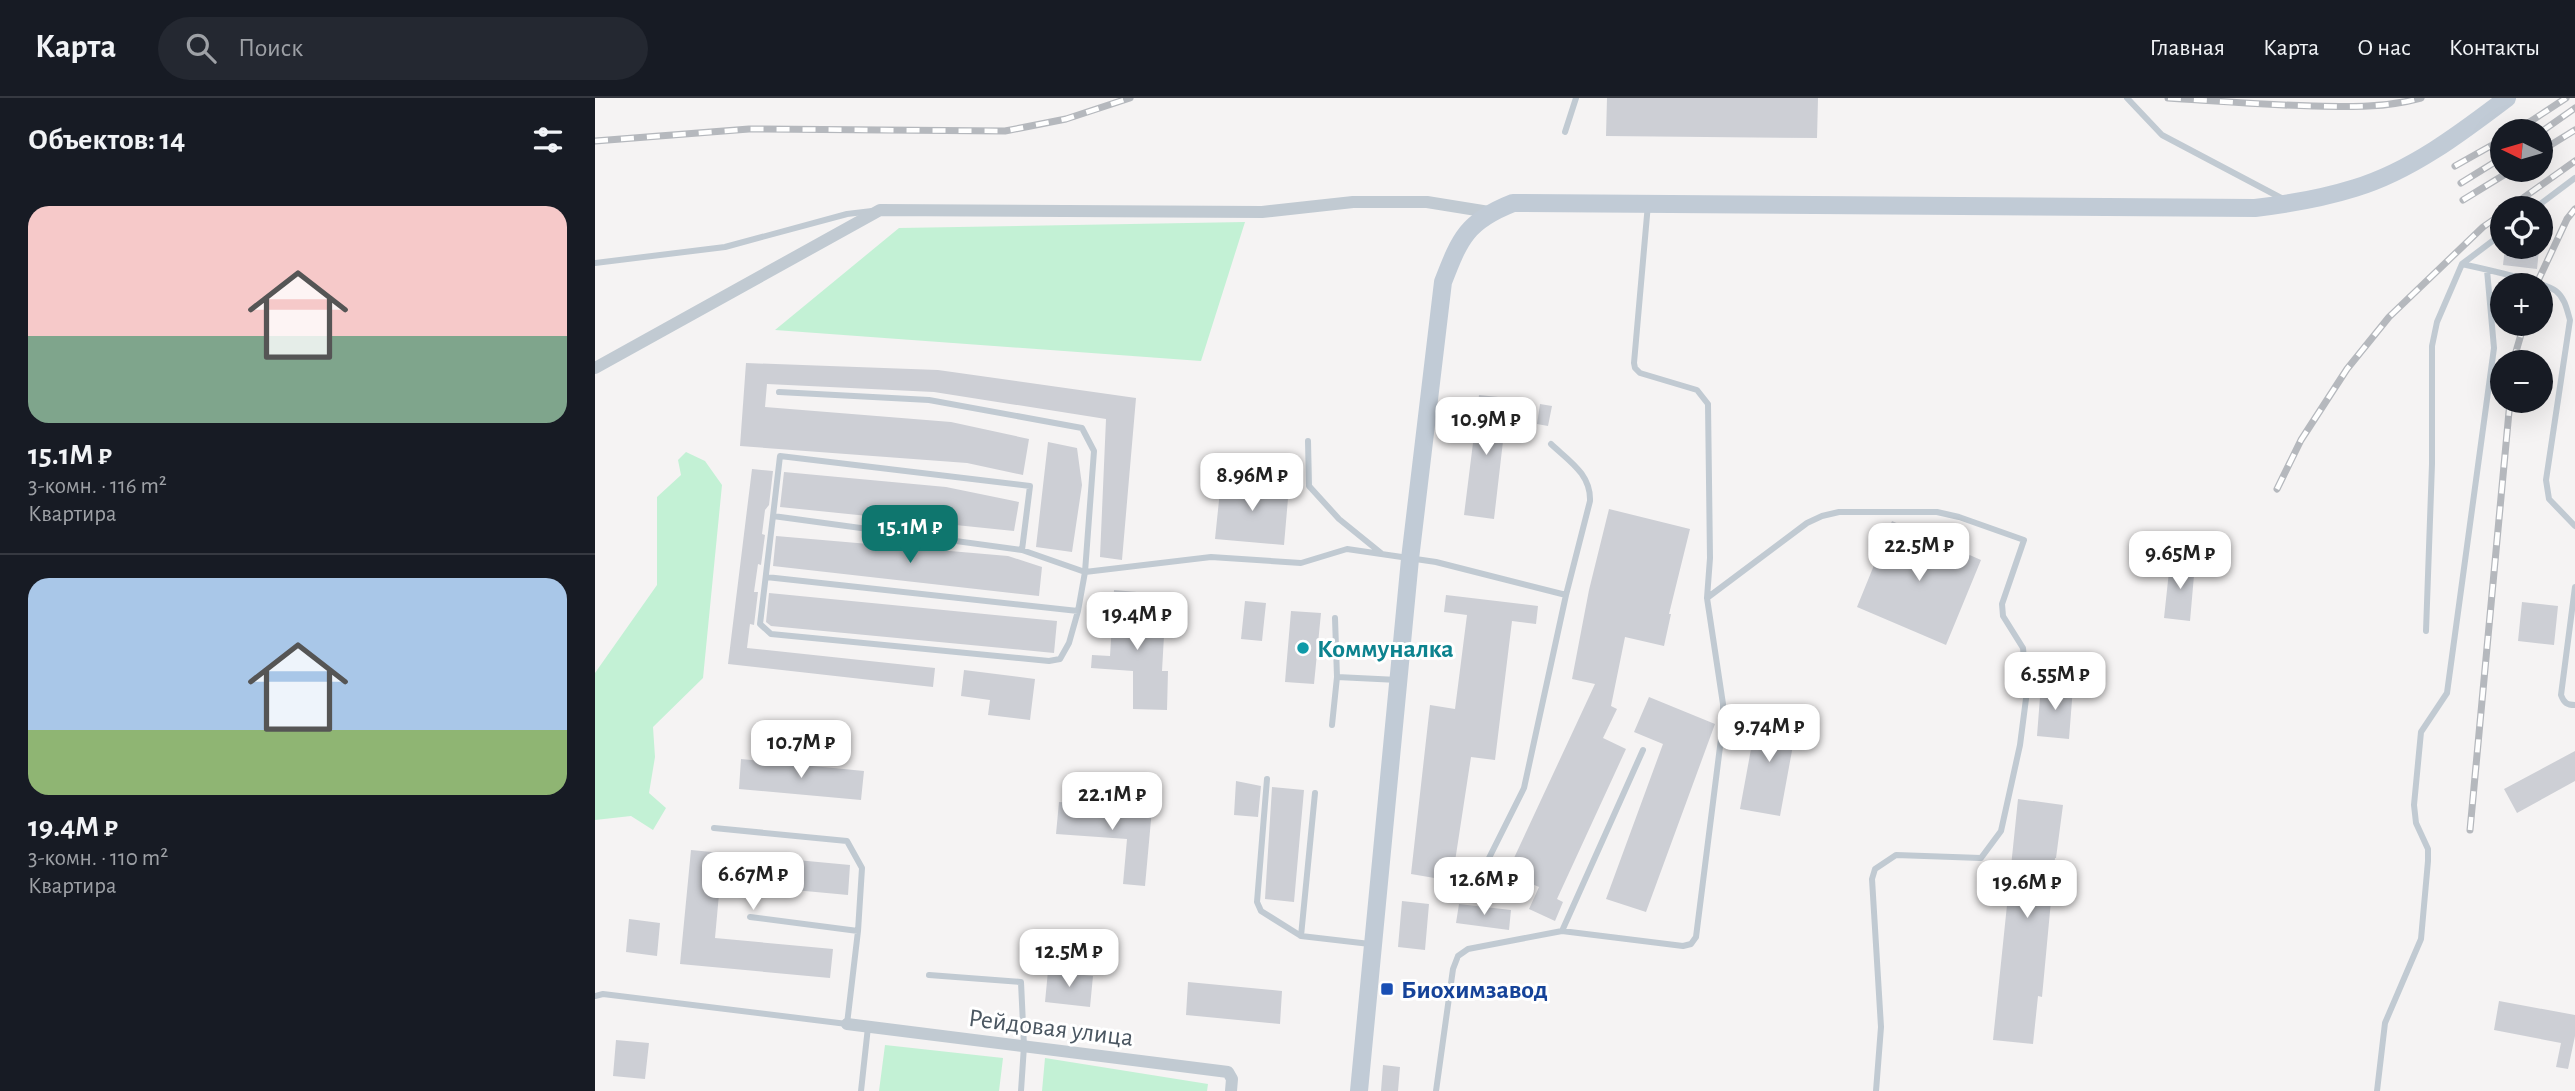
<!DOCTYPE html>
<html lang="ru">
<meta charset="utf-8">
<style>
body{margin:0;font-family:"Alegreya Sans",sans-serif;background:#242831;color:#f1f3f6;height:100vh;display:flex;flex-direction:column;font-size:26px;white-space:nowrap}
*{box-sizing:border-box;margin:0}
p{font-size:23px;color:#9ea1a6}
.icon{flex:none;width:38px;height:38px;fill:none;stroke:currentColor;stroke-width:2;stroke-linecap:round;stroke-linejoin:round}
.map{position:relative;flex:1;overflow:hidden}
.side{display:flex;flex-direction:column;background:#171b24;width:595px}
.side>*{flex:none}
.needle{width:46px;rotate:275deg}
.tools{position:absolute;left:1895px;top:21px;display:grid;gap:14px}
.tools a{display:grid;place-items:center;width:63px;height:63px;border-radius:50%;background:#171b24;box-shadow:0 7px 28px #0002;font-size:35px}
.price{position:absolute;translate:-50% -60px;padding:0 16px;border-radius:14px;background:#fff;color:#222;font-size:23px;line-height:46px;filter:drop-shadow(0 2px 4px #0008)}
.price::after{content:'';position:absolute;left:50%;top:42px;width:21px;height:16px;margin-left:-10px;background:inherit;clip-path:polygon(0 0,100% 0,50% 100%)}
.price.current{background:#0f766e;color:#fff}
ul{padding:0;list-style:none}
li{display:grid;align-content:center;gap:14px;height:371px;padding:0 28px}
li+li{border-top:2px solid #363941}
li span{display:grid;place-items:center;height:217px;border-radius:21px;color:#555}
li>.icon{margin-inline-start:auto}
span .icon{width:126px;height:126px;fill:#fffc;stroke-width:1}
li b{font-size:30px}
h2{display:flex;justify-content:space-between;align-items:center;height:84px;padding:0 28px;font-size:30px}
header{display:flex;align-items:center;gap:42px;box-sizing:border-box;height:98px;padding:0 35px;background:#171b24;border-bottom:2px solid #363941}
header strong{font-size:33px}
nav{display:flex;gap:38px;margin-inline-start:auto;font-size:24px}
.search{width:490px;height:63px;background:#242831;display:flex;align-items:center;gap:18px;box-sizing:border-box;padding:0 24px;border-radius:38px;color:#9ea1a6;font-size:26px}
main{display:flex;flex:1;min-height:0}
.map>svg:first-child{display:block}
.green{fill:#c3f1d5}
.building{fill:#cdcfd5}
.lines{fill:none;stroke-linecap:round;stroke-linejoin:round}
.service{stroke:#c1cad2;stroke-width:6}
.minor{stroke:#c1cad2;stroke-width:12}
.secondary{stroke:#c1cbd6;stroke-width:18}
.rail-casing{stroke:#b5b8bd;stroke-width:7}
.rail{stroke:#fff;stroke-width:4.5;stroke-dasharray:13;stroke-linecap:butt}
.culture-dot{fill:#0f9aa8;stroke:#fff;stroke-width:2.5}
.transit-dot{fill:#1a4fb4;stroke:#fff;stroke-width:2.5}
.labels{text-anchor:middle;stroke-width:6;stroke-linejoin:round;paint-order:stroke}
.culture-label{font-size:26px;font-weight:bold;fill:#0d838f;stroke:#fff;text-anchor:start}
.transit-label{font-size:26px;font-weight:bold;fill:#164399;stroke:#fff;text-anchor:start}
.street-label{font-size:26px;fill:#4a5661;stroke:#fff}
</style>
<header>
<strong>Карта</strong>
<div class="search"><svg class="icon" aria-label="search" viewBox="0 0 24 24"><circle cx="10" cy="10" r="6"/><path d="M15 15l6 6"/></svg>Поиск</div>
<nav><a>Главная</a><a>Карта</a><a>О нас</a><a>Контакты</a></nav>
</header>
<main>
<section class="side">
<h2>Объектов: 14<svg class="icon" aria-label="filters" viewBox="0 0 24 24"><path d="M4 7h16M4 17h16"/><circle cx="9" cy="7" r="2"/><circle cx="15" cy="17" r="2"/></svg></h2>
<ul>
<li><span style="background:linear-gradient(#f6c9c9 60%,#7fa58c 0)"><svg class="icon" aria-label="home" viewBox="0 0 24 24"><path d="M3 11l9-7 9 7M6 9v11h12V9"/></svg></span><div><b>15.1M ₽</b><p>3-комн. · 116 m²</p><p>Квартира</p></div></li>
<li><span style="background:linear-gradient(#a9c7e8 70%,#8fb573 0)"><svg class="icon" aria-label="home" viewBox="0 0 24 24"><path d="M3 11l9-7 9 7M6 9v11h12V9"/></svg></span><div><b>19.4M ₽</b><p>3-комн. · 110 m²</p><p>Квартира</p></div></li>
</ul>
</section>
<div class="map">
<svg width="1980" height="993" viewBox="0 0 1980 993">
<rect width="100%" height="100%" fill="#f5f3f3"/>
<path class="green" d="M 650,124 L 606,263 L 180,232 L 304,130 Z
M 91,354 L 110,363 L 127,387 L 108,580 L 58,629 L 60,659 L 54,695 L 71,710 L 58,732 L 36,718 L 0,722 L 0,575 L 62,487 L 62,399 L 86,377 L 83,362 Z
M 290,947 L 408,960 L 404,993 L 284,993 Z
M 450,960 L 613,986 L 612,993 L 447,993 Z"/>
<path class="building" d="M 1012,0 L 1223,0 L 1222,40 L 1011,38 Z
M 1910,149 L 1944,152 L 1942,171 L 1908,167 Z
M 151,265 L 343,272 L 541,300 L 527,462 L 505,459 L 511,321 L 339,294 L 172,286 L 170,309 L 356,324 L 434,341 L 428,377 L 372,365 L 145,348 Z
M 884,297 L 913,300 L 899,421 L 869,417 Z
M 945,306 L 957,308 L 953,328 L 942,326 Z
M 453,344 L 482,350 L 487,387 L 477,454 L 441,449 Z
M 157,371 L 178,373 L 174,407 L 170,412 L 167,436 L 170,437 L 166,467 L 163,466 L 159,494 L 163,494 L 159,527 L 155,526 L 152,550 L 340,570 L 338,589 L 133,566 Z
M 189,374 L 351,389 L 424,404 L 419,433 L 185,409 Z
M 626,383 L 694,389 L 689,447 L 620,441 Z
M 1014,411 L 1095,431 L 1074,516 L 1076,516 L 1069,548 L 1030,539 L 1016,608 L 1022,611 L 1008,640 L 1031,651 L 962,801 L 968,804 L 960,823 L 934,811 L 944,789 L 912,775 L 1000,586 L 977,581 L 994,492 Z
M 1297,423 L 1386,462 L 1351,547 L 1262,509 Z
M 181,438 L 413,458 L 447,469 L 444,498 L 178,468 Z
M 1575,464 L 1600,466 L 1595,523 L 1569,520 Z
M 519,492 L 542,494 L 540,519 L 570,520 L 567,573 L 573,573 L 572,612 L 538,611 L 538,573 L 496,570 L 497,557 L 515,558 Z
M 174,495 L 462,523 L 459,555 L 176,528 L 171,524 Z
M 851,497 L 943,508 L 941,526 L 917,523 L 900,662 L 876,659 L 857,783 L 816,776 L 835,607 L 860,611 L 872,517 L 849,514 Z
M 650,503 L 671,505 L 667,543 L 646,541 Z
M 1927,504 L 1963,508 L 1959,547 L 1923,543 Z
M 696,513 L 726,515 L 719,586 L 690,584 Z
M 369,572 L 440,581 L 435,622 L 393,617 L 395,602 L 366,598 Z
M 1446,586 L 1478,589 L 1474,641 L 1442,638 Z
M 1054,599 L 1120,626 L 1051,814 L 1011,801 L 1068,646 L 1039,634 Z
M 1163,613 L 1203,620 L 1185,718 L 1145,711 Z
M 1980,653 L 1980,683 L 1922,715 L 1909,691 Z
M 146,661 L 269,673 L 266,702 L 144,691 Z
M 641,683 L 666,688 L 663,719 L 639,717 Z
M 677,689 L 709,692 L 699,804 L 670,801 Z
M 1423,701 L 1468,707 L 1461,760 L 1460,760 L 1447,899 L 1443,898 L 1438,946 L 1398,942 Z
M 464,704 L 557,711 L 550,788 L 528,786 L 532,741 L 461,736 Z
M 96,752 L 255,767 L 253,797 L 125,785 L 120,840 L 238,851 L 235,880 L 85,866 Z
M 807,803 L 834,806 L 830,852 L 803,849 Z
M 864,806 L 916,812 L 914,832 L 861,825 Z
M 34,821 L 65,825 L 62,858 L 31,854 Z
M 453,873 L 498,878 L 495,909 L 450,904 Z
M 593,884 L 687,893 L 685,926 L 591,917 Z
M 1904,903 L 1980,917 L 1980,938 L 1973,971 L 1961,969 L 1966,945 L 1899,932 Z
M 21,942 L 54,945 L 50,981 L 18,978 Z
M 788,967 L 805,969 L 803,993 L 786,993 Z"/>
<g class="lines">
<path class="service" d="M 1532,0 L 1567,37 L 1690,102
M 970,34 L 981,0
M 1053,106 L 1039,265 L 1040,270 L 1045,275 L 1102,292 L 1113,306 L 1115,460 L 1112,500
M 1940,110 L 1980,80
M 0,165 L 130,149 L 252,116 L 277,113
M 1867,166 C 1885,170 1950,184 1961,193 C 1970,200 1972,212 1975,222 L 1951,382 L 1954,401 L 1980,428
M 713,343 L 714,388 L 744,421 L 786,455
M 956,346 C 974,363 996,376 995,403 L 971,497
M 178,418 L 185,358 L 435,388 L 427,452 L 490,474 L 499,353 L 487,330 L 334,302 L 184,294
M 171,479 L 483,513 L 474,545 L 465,561 L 454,563 L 176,536 L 165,526 L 178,418 L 427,452
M 1980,489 L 1966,597 C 1969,605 1972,607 1980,607
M 483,513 L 490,474 L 616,459 L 706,465 L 752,451 L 841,464 L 971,497 L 929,690 L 889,770
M 1831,533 L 1837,366 L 1837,248 L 1842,224 L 1867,166 L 1908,135
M 742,579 L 803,582
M 737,627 L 742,579 L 740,520
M 672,681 L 662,804 L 666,813 L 706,838 L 775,846
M 155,819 L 263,833
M 967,833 L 1048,652
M 706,838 L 720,695
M 334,877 L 426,884 L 429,948 L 426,993
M 0,898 L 8,896 L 252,926 L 263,833 L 267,770 L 252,743 L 119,730
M 266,993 L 273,929
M 841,993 L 858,871 L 863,858 L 873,851 L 967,833 L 1088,848 L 1096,846 L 1101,839 L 1128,625 L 1128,606 L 1112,500 L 1212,425 L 1227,418 L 1244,414 L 1342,414 L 1364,419 L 1429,442 L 1407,506 L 1408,518 L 1428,550 L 1432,593 L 1425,647 L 1406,733 L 1386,760 L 1301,757 L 1280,771 L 1277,781 L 1286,929 L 1281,993
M 1782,993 L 1790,925 L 1826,841 L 1833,763 L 1833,751 L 1821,725 L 1819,707 L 1826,634 L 1852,595 L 1899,250 L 1892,172"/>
<path class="minor" d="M 0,270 L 285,112 L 667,114 L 758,104 L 832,104 L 894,114
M 252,926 L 633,974 L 637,981 L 636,993"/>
<path class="secondary" d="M 764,993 L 815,461 L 848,184 C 865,140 872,123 918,105 L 1660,110 C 1694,106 1728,100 1760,90 C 1816,73 1866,35 1912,0"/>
<g class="rail-casing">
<path id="rail" d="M 1573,0 C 1621,3 1670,7 1718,8 C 1756,9 1789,10 1826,0
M 1921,33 L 1971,0
M 1946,34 L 1980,10
M 0,43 L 154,31 L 410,33 L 471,21 L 535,0
M 1946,53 L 1980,32
M 1860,68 L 1908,41
M 1866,85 L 1908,59
M 1868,102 L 1917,72
M 1914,110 L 1980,63
M 1941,187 L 1972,121 L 1980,111
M 1918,264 L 1929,226
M 1682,391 L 1706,342 L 1752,271 L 1794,219 L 1888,129 L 1908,115
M 1875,732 L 1915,303"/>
</g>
<use href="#rail" class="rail"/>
</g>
<circle class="culture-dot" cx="708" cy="550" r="7"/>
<rect class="transit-dot" x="785" y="884" width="14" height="14" rx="3.5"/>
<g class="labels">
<g class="culture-label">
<text x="722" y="559">Коммуналка</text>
</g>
<g class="transit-label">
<text x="806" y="900">Биохимзавод</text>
</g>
<g class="street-label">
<text transform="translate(456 929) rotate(7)" y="9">Рейдовая улица</text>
</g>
</g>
</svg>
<div class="tools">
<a><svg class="needle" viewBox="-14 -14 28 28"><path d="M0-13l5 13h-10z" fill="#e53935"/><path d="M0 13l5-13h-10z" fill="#9ea1a6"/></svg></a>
<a><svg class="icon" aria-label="locate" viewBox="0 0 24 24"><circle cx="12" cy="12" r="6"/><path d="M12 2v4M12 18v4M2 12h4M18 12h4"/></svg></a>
<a>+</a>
<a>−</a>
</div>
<b class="price" style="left:891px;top:359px">10.9M ₽</b>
<b class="price" style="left:657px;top:415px">8.96M ₽</b>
<b class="price current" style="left:315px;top:467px">15.1M ₽</b>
<b class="price" style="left:1324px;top:485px">22.5M ₽</b>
<b class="price" style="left:1585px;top:493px">9.65M ₽</b>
<b class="price" style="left:542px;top:554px">19.4M ₽</b>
<b class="price" style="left:1460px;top:614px">6.55M ₽</b>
<b class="price" style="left:1174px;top:666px">9.74M ₽</b>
<b class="price" style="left:206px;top:682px">10.7M ₽</b>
<b class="price" style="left:517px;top:734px">22.1M ₽</b>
<b class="price" style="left:158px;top:814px">6.67M ₽</b>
<b class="price" style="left:889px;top:819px">12.6M ₽</b>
<b class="price" style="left:1432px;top:822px">19.6M ₽</b>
<b class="price" style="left:474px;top:891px">12.5M ₽</b>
</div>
</main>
